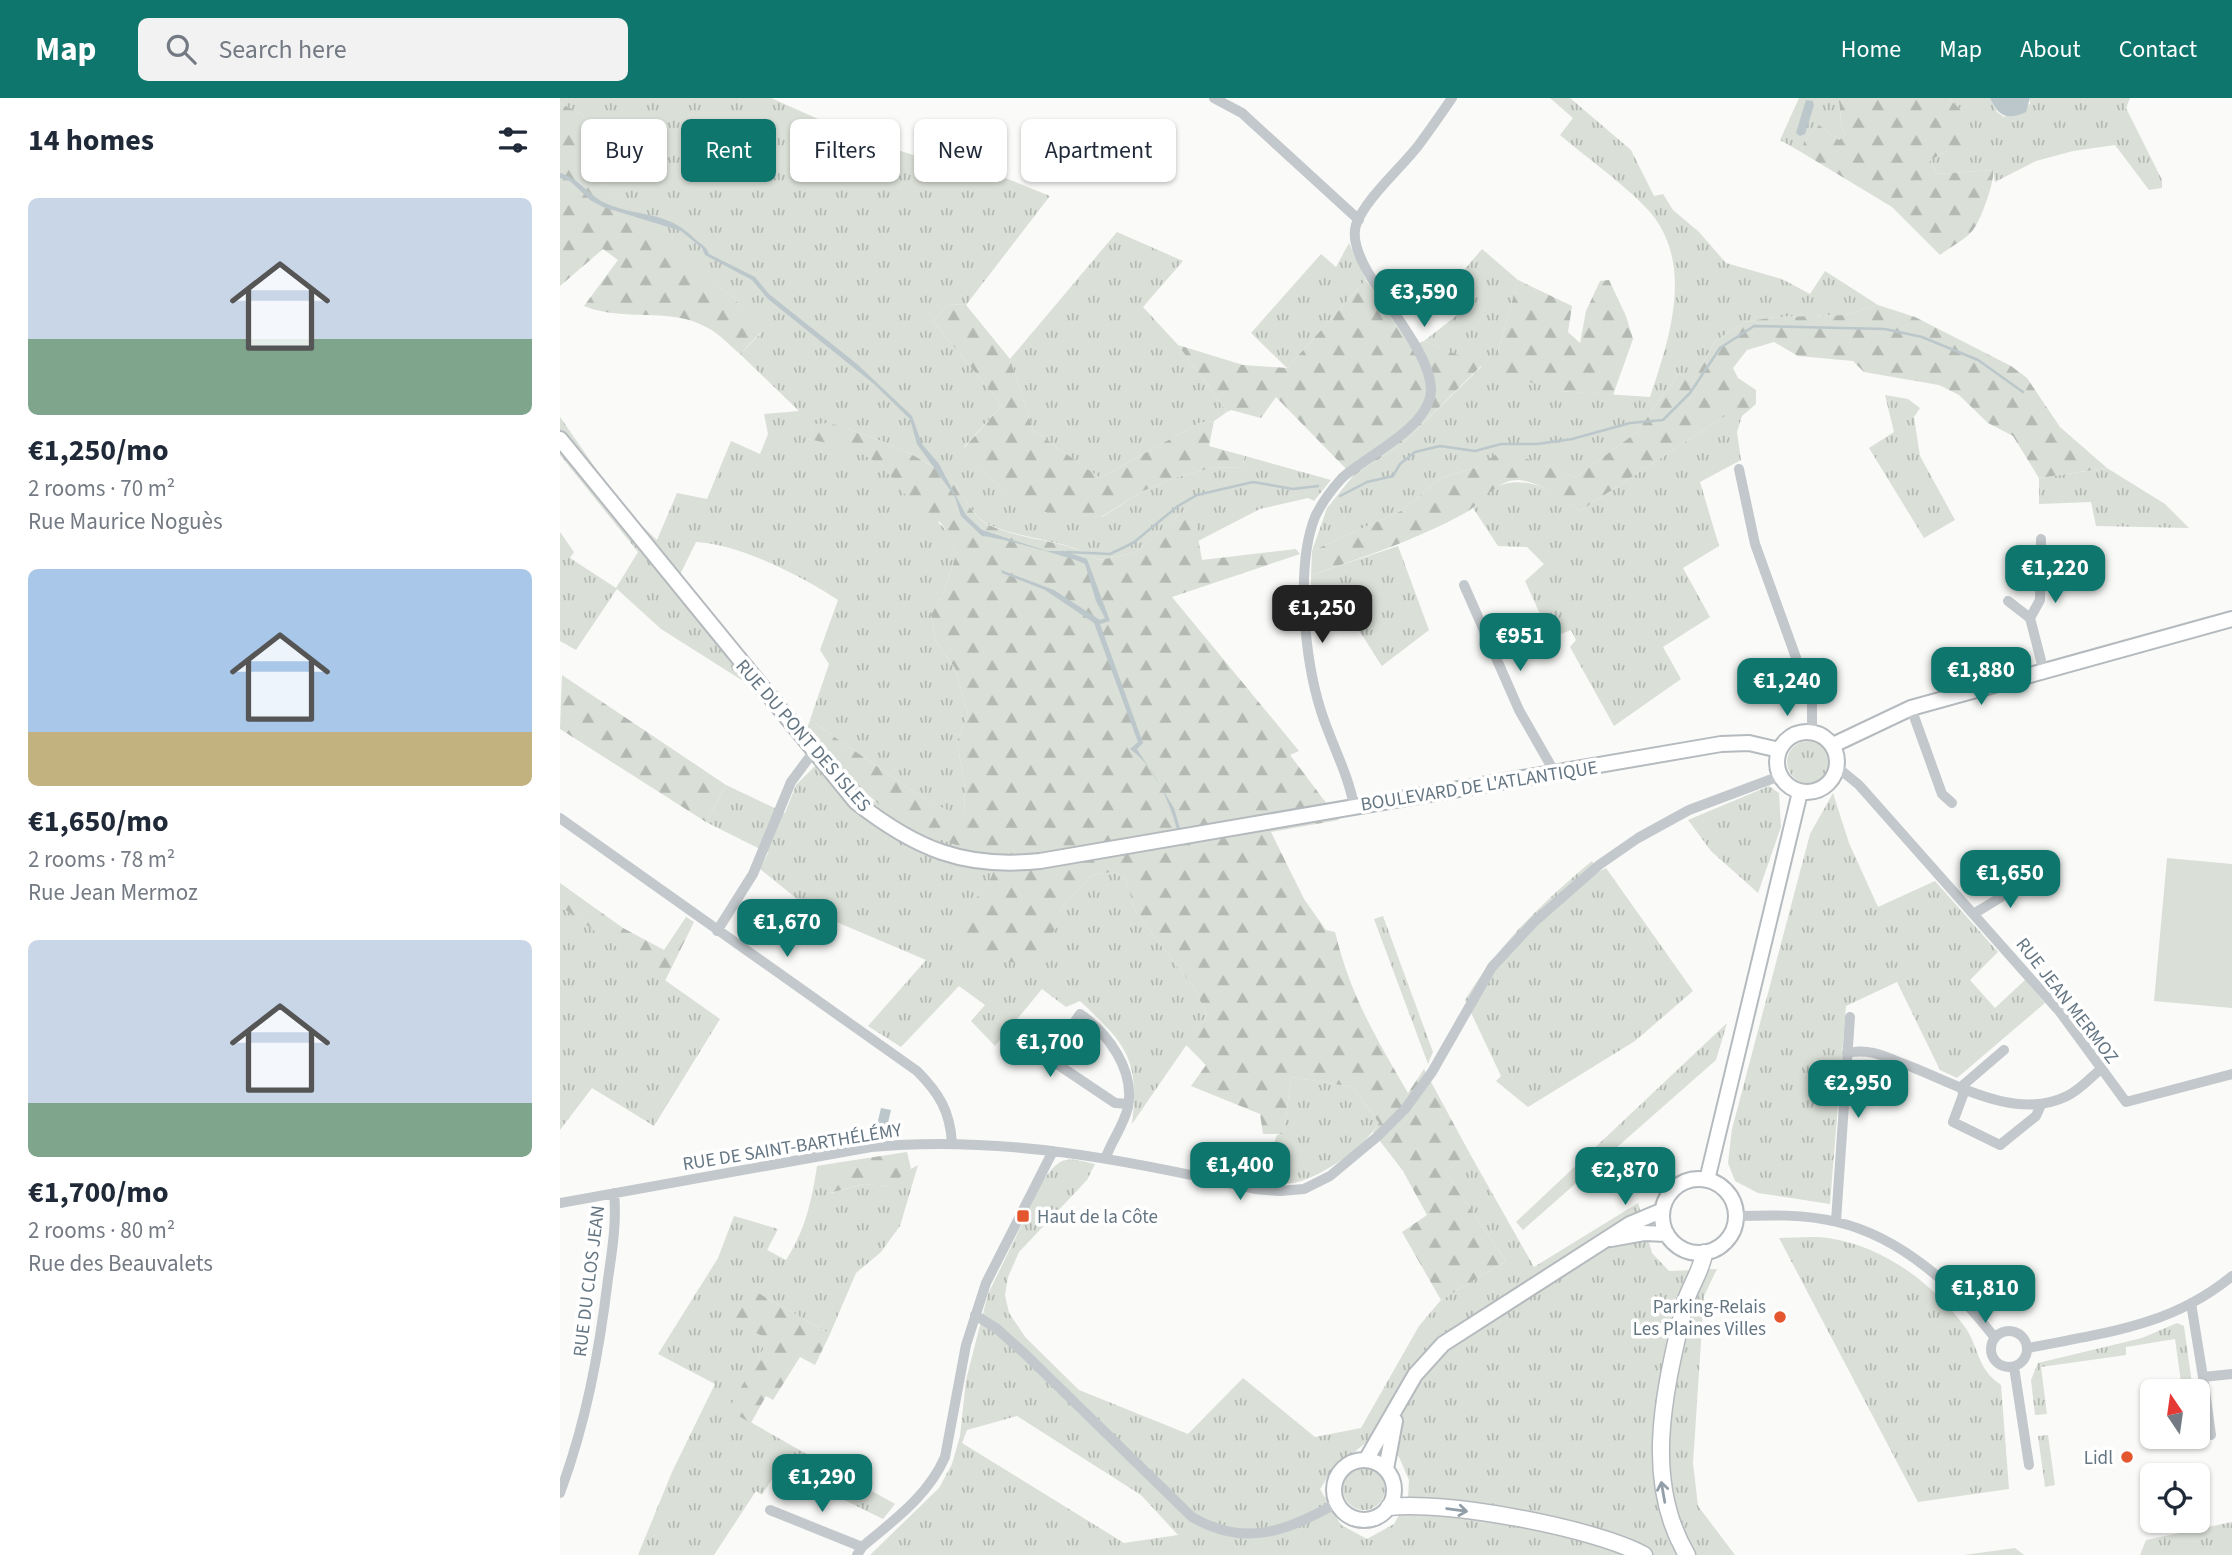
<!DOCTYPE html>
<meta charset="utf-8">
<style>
body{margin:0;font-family:"Source Sans 3",sans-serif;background:#f2f2f3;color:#1f2937;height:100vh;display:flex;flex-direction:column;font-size:26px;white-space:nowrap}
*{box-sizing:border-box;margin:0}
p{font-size:23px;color:#747a83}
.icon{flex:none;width:38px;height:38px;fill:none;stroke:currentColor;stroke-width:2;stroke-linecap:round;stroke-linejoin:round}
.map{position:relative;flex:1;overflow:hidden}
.sheet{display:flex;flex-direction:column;background:#fff;width:560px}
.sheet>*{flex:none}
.hud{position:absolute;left:21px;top:21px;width:665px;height:63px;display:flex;gap:14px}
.needle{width:46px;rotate:347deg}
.buttons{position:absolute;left:1580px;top:1281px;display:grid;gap:14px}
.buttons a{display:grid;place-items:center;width:70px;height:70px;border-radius:10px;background:#fff;box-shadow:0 2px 5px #0004;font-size:35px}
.price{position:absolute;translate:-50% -60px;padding:0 16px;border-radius:14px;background:#0f766e;color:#fff;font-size:23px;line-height:46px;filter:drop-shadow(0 2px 4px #0008)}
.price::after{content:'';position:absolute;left:50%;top:42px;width:21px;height:16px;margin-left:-10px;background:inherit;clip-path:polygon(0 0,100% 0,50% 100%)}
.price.active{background:#222;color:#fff}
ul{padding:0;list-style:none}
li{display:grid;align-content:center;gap:14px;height:371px;padding:0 28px}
li span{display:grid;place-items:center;height:217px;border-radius:10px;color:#555}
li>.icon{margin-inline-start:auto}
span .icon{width:126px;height:126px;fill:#fffc;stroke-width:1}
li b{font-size:30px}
h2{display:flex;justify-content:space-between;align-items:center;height:84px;padding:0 28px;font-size:30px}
.chip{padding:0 24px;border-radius:10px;background:#fff;box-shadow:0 2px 5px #0004;font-size:24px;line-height:63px}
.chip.active{background:#0f766e;color:#fff}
header{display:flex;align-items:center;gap:42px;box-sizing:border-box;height:98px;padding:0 35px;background:#0f766e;color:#fff}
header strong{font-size:33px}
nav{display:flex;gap:38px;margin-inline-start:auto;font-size:24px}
.search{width:490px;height:63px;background:#f2f2f3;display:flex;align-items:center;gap:18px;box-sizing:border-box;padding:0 24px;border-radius:10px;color:#747a83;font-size:26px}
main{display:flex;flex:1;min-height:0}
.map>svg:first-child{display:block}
.grass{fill:url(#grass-tufts);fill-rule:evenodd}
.forest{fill:url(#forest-firs)}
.pitch{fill:#dadfd7}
.water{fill:#bbc7cb}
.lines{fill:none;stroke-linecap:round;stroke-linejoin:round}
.stream{stroke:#bbc7cb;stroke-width:2.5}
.major-casing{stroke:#b5babe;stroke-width:18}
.highway-casing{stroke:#b4b9bd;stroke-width:19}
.minor{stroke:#c3c8cc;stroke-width:10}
.major{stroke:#fff;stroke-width:14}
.highway{stroke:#fff;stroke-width:16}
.oneway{stroke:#939fa8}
.poi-dot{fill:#e4572e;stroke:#fff;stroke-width:2.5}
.labels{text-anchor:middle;stroke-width:7;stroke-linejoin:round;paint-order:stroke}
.street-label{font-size:19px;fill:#657683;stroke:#fff}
.poi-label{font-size:19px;fill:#657683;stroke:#fff;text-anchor:end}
</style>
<header>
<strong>Map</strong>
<div class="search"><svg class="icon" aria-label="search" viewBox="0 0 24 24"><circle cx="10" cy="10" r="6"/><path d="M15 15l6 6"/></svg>Search here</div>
<nav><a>Home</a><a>Map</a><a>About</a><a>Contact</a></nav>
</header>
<main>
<section class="sheet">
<h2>14 homes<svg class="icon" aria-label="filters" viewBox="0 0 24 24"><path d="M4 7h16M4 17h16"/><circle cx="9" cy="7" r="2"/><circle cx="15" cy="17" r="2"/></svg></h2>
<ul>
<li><span style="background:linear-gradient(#c9d6e8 65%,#7fa58c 0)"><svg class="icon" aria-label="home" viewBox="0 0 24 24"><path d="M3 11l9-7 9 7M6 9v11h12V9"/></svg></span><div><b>€1,250/mo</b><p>2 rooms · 70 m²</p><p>Rue Maurice Noguès</p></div></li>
<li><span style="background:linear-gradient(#a9c7e8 75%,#c2b280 0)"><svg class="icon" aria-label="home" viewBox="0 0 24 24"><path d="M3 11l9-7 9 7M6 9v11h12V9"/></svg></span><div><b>€1,650/mo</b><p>2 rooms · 78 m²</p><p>Rue Jean Mermoz</p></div></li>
<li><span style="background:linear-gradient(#c9d6e8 75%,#7fa58c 0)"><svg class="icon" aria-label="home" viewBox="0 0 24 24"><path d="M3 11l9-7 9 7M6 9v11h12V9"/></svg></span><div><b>€1,700/mo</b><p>2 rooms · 80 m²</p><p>Rue des Beauvalets</p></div></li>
</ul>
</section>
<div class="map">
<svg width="1672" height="1457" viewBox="0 0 1672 1457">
<defs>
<pattern id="grass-tufts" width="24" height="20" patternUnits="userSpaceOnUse" patternTransform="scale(1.75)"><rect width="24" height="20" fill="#dadfd7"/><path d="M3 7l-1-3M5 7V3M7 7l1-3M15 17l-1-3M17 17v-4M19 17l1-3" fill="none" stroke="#b4b9b4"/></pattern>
<pattern id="forest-firs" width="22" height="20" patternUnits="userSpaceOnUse" patternTransform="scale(1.75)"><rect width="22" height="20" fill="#dadfd7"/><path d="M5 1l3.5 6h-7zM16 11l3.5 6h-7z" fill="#b4b9b4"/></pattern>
</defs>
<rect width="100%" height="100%" fill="#fafaf8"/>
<path class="grass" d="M 0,0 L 211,0 L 303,41 L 394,70 L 448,81 L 490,98 L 406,207 L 389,206 L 373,223 L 442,307 L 404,349 L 434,384 L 475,412 L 542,419 L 583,393 L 614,380 L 651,370 L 682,369 L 685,358 L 771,382 L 754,403 L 748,400 L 700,411 L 638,443 L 631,407 L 575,455 L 539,462 C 505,440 464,443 428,426 C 412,419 405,398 394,385 C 371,360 287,324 253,326 L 247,341 L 283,347 L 312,359 L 389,435 L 396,457 L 384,493 L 371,517 L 376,544 L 395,570 L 408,616 L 397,643 L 405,690 L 404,721 L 363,700 L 250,622 L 269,566 L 260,552 L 278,502 C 242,478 179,446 136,444 L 114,489 L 199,593 L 101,531 L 57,491 L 16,552 L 0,543 L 0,434 L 14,454 L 10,460 L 56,490 L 78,454 L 0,357 L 0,319 L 64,411 L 97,442 L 117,395 L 147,401 L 171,343 L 200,356 L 208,336 L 204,316 L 239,313 L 180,256 L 201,235 L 174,200 L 94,143 L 45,85 L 38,46 L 22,16 L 0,5 Z
M 990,0 L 1010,0 L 1071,52 L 1094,98 L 1103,96 L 1113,112 L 1139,134 L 1166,165 L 1222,181 L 1250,196 L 1265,173 L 1318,207 L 1285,217 L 1215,219 L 1184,224 L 1154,244 L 1132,286 L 1119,275 L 1077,334 L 1016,379 L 943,353 L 917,369 L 881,380 L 841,413 L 752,453 L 767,410 L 793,378 L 843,345 L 922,268 L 864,243 L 909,208 L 893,185 L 922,151 L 958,182 L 938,254 L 1000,293 L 1090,299 C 1109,242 1135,167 1090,114 C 1069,90 1026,59 1000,37 L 1013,20 Z
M 1239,0 L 1278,0 C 1282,13 1278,25 1285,37 L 1279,42 L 1259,27 L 1244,44 L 1241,54 L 1220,42 Z
M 1389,0 L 1430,0 L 1437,14 L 1444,19 L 1470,6 L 1470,0 L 1570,0 L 1566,10 L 1602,82 L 1602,90 L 1589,92 L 1555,47 L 1513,53 L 1476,63 L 1435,84 L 1433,72 L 1377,76 L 1370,62 L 1388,53 L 1404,15 Z
M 557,134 L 623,163 L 583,209 L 618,247 L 667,314 L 654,323 L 639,325 L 540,380 L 473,332 L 450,261 Z
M 789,145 L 806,182 L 727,270 L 691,235 L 761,156 L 776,169 Z
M 1325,297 L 1348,301 L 1360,310 L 1354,319 L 1360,358 L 1395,422 L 1364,440 L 1309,350 L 1334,334 Z
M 1165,318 L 1182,318 L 1177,334 L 1181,362 L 1140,384 L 1159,448 L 1123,470 L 1150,519 L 1103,549 L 1121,581 L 1054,628 L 1010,549 L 1016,542 L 1011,532 L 991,540 L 965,483 L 984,466 L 967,449 L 938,448 L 913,410 C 920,403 929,392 938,388 C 964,376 1001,394 1020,413 Z
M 1547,370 L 1605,406 L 1629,430 L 1536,428 L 1531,404 L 1479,406 L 1479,380 Z
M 838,448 L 869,532 L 822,568 C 801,538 792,507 751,514 L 751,477 Z
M1227 664a21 21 0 1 1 42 0a21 21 0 1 1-42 0Z
M 267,656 L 309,701 L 440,758 L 429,784 L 389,836 L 499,813 L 532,777 L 552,774 L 566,781 L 575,813 L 634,890 L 647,917 L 572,1026 C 580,961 566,946 520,903 L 506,909 L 482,891 L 435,948 L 411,923 L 425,907 L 399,888 L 341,949 L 308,928 L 366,862 L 253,814 L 200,771 L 208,755 L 146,724 L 166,687 L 225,715 L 236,687 Z
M 1209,688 L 1219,695 L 1221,729 L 1198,795 L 1151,753 L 1128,722 Z
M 1273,695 L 1289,745 L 1318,809 L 1375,783 L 1438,854 L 1410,882 L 1435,910 L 1465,882 L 1485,905 L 1397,980 L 1380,972 L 1337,884 L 1286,908 L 1270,1106 L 1198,1095 L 1175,1083 L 1168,1065 L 1172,1031 L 1250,736 Z
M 1032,763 L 1038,774 L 1046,770 L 1133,893 L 1075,943 L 968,1009 L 936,983 L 941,978 L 905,902 C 940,845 981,806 1032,763 Z
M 0,808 L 160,921 L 94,1028 L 32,990 L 0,1032 Z
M 823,818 L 873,954 L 868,966 L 814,821 Z
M 1167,925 L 1156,962 L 963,1132 L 956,1124 Z
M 731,979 L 793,989 L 819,1025 C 802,1051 767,1075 738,1084 C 726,1087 711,1085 699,1084 L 717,1037 L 724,1035 Z
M 910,1056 L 974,1169 L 1078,1105 L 1092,1155 L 1109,1173 L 1157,1171 L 1144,1198 L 1133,1365 L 1138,1408 L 1175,1457 L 310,1457 L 379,1390 L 392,1366 L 400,1338 L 406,1282 L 428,1196 L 484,1081 C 502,1056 507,1060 535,1066 L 527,1082 L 459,1154 L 448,1179 L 445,1197 L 449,1215 L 466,1240 L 519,1292 L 628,1336 L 683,1280 L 755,1339 L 801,1330 L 859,1228 L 881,1202 L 946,1163 L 885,1073 ZM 457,1318 L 581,1397 L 618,1437 L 564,1445 L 402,1345 L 407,1332 ZM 813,1339 L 839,1359 L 849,1382 L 848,1401 L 834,1426 L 807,1441 L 781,1427 L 760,1391 L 772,1372 Z
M 275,1065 L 271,1095 L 304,1086 L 327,1089 L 337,1079 L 358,1067 L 340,1128 L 321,1154 L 296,1175 L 270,1236 L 193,1192 L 209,1241 L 169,1312 L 335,1406 L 323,1421 L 219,1370 L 202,1397 L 196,1393 L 154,1457 L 78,1457 L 112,1374 L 155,1286 L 98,1256 L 158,1160 L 174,1118 L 218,1131 L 207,1152 L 226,1162 C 245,1133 252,1102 257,1068 Z
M 1219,1140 C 1235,1140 1253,1138 1268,1140 C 1323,1148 1373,1185 1405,1229 C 1420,1251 1416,1270 1441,1287 L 1449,1391 L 1358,1404 Z
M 1617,1225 L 1624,1228 L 1633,1293 L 1622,1291 L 1615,1241 L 1566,1249 L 1566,1257 L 1481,1269 L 1487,1316 L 1475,1317 L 1471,1282 L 1478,1265 L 1582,1240 Z
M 1488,1337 L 1495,1387 L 1485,1389 L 1478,1338 Z
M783 1391a21 21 0 1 1 42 0a21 21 0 1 1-42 0Z
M 1672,1424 L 1672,1457 L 1580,1457 L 1586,1442 Z
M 1455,1450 L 1464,1457 L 1404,1457 Z"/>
<path class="forest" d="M 1278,0 L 1389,0 L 1404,15 L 1411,60 L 1396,59 L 1388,53 L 1370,62 L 1377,76 L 1433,72 C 1435,83 1422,118 1415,129 C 1409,140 1390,149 1380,157 L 1332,109 L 1241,54 L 1244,44 L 1259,27 L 1279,42 L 1285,37 C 1278,25 1282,13 1278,0 Z
M 0,5 L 22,16 L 38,46 L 45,85 L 94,142 L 174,200 L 201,234 L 180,256 C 170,248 159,235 146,229 C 112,209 63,224 24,208 L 58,162 L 43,151 L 0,188 Z
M 806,182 L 850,248 L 864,243 L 922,267 L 843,345 L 793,378 L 716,299 L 701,320 L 671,312 L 667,314 L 618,247 L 683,267 L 727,270 Z
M 958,182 L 1012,208 L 1008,234 L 1020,245 L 1026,213 L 1040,183 L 1049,182 L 1066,218 L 1073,241 L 1053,297 L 1000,293 L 937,274 L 938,254 Z
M 389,206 L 406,207 L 450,261 L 473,332 L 540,380 L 639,325 L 654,323 L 649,348 L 685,358 L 682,369 L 651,370 L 614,380 L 583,393 L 541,419 L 475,413 L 434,384 L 404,350 L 442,307 L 373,223 Z
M 1318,207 L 1355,219 L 1451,268 L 1467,280 L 1500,329 L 1547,370 L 1479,380 L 1453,338 L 1428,325 L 1399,297 L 1379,287 L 1304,274 L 1293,263 L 1238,258 L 1214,244 L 1187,252 L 1173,270 L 1178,280 L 1196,292 L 1196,306 L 1182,318 L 1165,318 L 1020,413 C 1009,401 976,383 959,382 C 936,381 923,405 905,415 C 856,442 804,459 751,477 L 752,453 L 841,413 L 881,380 L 917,369 L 943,352 L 1016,379 L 1077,334 L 1119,275 L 1132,285 L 1154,244 L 1184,224 L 1215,219 L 1285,217 Z
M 269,325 C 313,339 353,352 390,381 C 405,394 409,417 427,426 C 463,444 505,440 539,462 L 575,455 L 632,406 L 642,462 L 736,451 L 740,456 L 612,499 L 739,653 L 730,657 L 779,722 L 711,734 L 744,801 L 766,832 L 775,834 C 791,899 815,938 848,995 L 864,971 L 910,1056 L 885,1073 L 946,1163 L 881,1202 L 842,1134 L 867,1117 L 843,1073 L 813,1034 L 819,1025 L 793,989 L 731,979 L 724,1036 L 703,1036 L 700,1016 L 631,988 L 646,967 L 626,947 L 647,917 L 634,890 L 575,813 L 566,781 L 552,774 L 532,777 L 499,813 L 500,826 L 463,869 L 388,836 L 429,784 L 440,758 C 354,743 300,700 247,631 L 250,622 L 363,700 L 404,720 L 405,690 L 397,643 L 408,616 L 395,570 L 376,544 L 371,517 L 384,493 L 396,457 L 389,436 L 380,424 L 363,422 C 325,366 315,352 246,341 L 253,326 Z
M 2,577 L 166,687 L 146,724 L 0,631 Z
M 0,785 L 63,830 L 104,852 L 126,819 L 134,824 L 105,883 L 0,808 Z
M 347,1054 L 351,1071 L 327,1089 L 304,1086 L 270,1095 L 275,1065 Z
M 193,1192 L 270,1236 L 255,1267 L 240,1259 L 213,1302 L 206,1298 L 191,1325 L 168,1312 L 209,1241 L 173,1224 Z"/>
<path class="pitch" d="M 1607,760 L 1672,766 L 1672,910 L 1594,903 Z"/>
<path class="water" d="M 1430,0 L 1470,0 L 1466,14 C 1447,23 1438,18 1430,0 Z
M 1246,2 L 1253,3 L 1254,7 L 1245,36 L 1240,38 L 1236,35 Z
M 0,75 C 19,80 28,97 45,105 C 78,120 105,111 135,141 C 141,147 146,147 149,156 L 195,179 L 209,196 L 297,266 L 352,318 L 362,346 L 379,366 L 406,417 L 422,432 L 487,453 L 504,453 L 527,461 L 550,523 L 540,526 L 583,645 L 577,651 L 614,710 L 621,734 L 618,735 C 611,707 595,668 570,651 L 578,644 L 534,525 L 485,492 L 442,475 L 441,472 L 494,492 L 540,522 L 545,520 L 536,503 L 525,466 C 515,460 434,438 422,438 L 401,418 L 395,399 L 357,346 L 350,321 L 314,286 L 208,201 L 192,182 L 145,157 L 142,150 L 121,133 L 43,109 L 30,102 L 10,83 L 0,80 Z
M 321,1010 L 331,1012 L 326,1033 L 316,1031 Z"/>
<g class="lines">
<path class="stream" d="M 780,398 L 807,384 L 833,378 L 840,366 L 855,354 L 880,348 L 915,353 L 941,346 L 977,346 L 1012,341 L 1070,325 L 1103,322 L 1130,295 L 1160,250 L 1194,228 L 1325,231 L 1362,239 L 1418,262 L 1463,294
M 507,454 L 550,456 L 573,445 L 618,408 L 637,397 L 693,384 L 733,391 L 758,388"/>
<g class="major-casing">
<path id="major" d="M 0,341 L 296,704 C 356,751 404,771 480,763 L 1161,646 L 1189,645 L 1219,652
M1217 664a30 30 0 1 1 60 0a30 30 0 1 1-60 0Z
M 1273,647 L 1351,610 L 1672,521
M1102 1118a37 37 0 1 1 74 0a37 37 0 1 1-74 0Z
M 1147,1082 L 1240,694
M 1051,1141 L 1084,1135 L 1107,1136
M 806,1362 L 855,1277 L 883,1246 L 1070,1126 L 1101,1113
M774 1392a30 30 0 1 1 60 0a30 30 0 1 1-60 0Z
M 826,1371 L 835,1323"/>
</g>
<g class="highway-casing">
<path id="highway" d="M 829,1409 C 885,1402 1035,1430 1084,1457
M 1127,1457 C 1081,1379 1106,1288 1125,1205 C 1130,1188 1142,1172 1144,1155"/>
</g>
<path class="minor" d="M 654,0 L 682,15 L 799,122
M 1179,371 L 1195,446 L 1252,604 L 1252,634
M 1481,441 L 1480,502 L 1470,520 L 1484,574
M 904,487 L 959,612 L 995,675
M 1448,503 L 1470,520
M 1351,610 L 1382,696 L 1392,705
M 1277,669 L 1299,687 L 1500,914 L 1566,1004 L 1672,976
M 794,708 C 788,675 771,645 761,613 C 745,563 735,469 755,419 C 761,406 772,391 782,380 C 806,358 869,330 871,293 C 872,243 783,169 796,127 C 805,101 841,70 858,48 C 870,32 881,16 892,0
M 0,720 L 357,973 C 379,995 390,1013 392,1045
M 1415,815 L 1469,782
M 157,833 L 193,776 L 231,684 L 254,653
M 1444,952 L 1402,988 L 1403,997 L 1393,1024 L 1440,1047 L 1476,1018 L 1481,1007
M 1287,955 C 1309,950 1324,958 1344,966 C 1393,984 1455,1024 1507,998 C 1520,992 1530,980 1541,971
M 546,1059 C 552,1042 564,1027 568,1009 C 575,972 548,935 520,916 L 493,956 L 494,964 L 555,1005 L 568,1006
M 0,1105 L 311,1049 C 441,1037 568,1062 695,1091 L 720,1093 L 744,1091 L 770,1078 L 818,1038 L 845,1011 L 872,974 L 932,869 L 974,824 L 1039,767 L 1078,740 L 1129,712 L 1220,678
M 1176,1118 C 1209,1117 1245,1116 1277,1124 C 1341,1139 1396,1189 1435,1240
M 1276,1123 L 1290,919
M 1631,1205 L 1643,1279 L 1672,1276
M 415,1217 L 436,1230 L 464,1255 L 632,1419 C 685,1450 727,1433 777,1405
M1431 1251a18 18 0 1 1 36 0a18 18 0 1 1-36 0Z
M 1468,1250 C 1543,1235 1610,1229 1672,1178
M 1454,1269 L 1469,1367
M 1643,1279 L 1651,1337
M 0,1395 C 26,1325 39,1255 48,1181 C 52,1153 57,1124 54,1095
M 210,1412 L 302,1449
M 297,1457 L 302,1449 C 334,1422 368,1398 385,1359 L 406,1247 L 426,1185 L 493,1053"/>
<use href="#major" class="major"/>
<use href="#highway" class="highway"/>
</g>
<defs><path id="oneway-shaft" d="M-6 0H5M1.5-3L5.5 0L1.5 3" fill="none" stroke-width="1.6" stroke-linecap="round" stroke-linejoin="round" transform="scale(1.75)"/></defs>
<g class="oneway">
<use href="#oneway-shaft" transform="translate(1103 1394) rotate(-100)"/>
<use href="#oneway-shaft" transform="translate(897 1412) rotate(8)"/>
</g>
<g class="poi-dot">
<rect x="456" y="1111" width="14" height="14" rx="3.5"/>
<circle cx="1220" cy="1219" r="7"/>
<circle cx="1567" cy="1359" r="7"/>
</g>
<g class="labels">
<g class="street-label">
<text transform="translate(244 637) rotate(49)" y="7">RUE DU PONT DES ISLES</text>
<text transform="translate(919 687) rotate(-9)" y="7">BOULEVARD DE L'ATLANTIQUE</text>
<text transform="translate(1508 902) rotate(52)" y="7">RUE JEAN MERMOZ</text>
<text transform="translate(232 1048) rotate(-9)" y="7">RUE DE SAINT-BARTHÉLÉMY</text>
<text transform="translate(28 1183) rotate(-83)" y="7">RUE DU CLOS JEAN</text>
</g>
<g class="poi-label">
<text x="477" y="1125" text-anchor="start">Haut de la Côte</text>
<text x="1206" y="1215">Parking-Relais<tspan x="1206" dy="22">Les Plaines Villes</tspan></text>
<text x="1553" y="1366">Lidl</text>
</g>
</g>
</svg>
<div class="buttons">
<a><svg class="needle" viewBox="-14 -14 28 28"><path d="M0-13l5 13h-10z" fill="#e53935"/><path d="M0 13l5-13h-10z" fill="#747a83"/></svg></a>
<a><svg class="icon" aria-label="locate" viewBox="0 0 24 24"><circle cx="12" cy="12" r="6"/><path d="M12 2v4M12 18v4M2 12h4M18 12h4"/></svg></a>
</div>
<b class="price" style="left:864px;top:231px">€3,590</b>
<b class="price" style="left:1495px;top:507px">€1,220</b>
<b class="price active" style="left:762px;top:547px">€1,250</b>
<b class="price" style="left:960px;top:575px">€951</b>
<b class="price" style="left:1421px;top:609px">€1,880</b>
<b class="price" style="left:1227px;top:620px">€1,240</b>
<b class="price" style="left:1450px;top:812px">€1,650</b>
<b class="price" style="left:227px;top:861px">€1,670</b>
<b class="price" style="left:490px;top:981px">€1,700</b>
<b class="price" style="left:1298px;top:1022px">€2,950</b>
<b class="price" style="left:680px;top:1104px">€1,400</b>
<b class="price" style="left:1065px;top:1109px">€2,870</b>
<b class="price" style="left:1425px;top:1227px">€1,810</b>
<b class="price" style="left:262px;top:1416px">€1,290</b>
<div class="hud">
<a class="chip">Buy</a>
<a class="chip active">Rent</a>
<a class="chip">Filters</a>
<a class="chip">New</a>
<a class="chip">Apartment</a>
</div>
</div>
</main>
